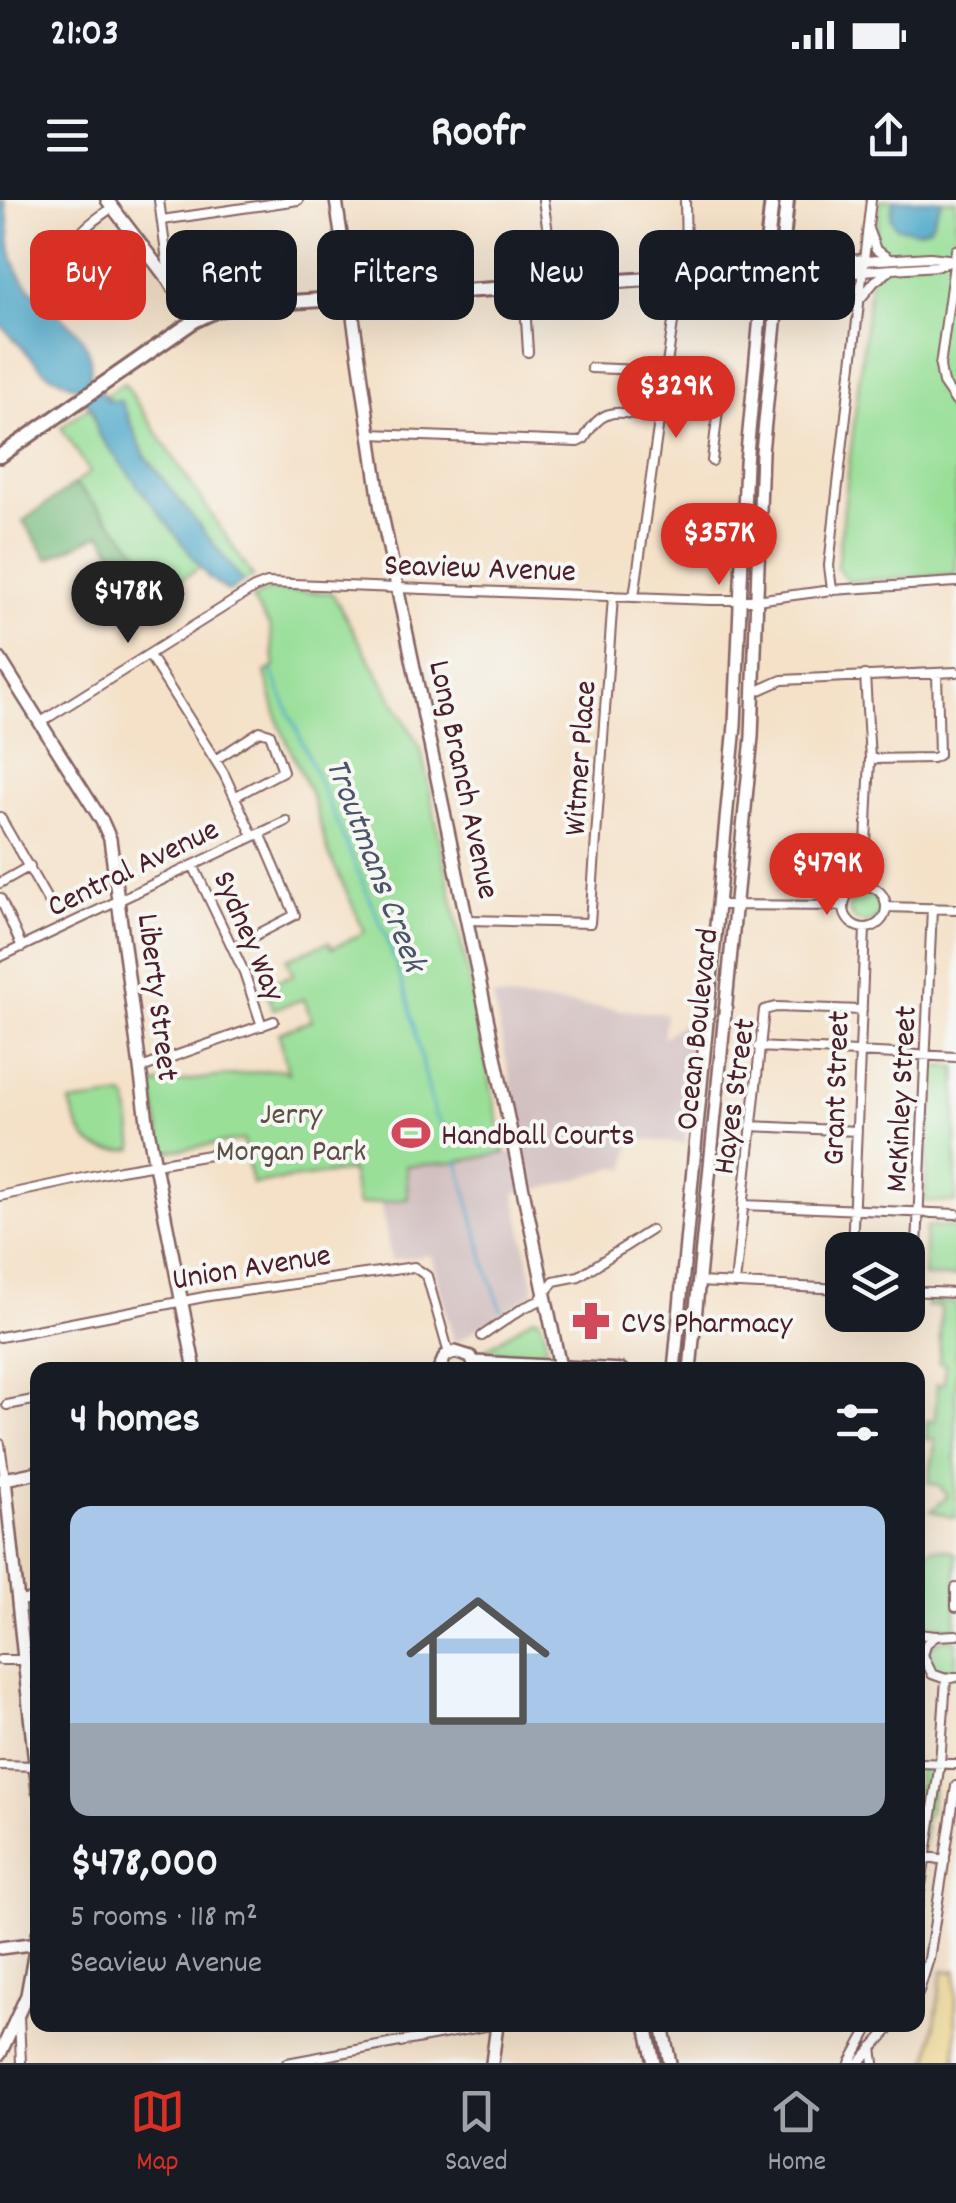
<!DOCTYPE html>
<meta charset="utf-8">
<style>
body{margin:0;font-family:Dekko,sans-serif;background:#20242c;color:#f1f3f6;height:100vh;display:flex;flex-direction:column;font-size:38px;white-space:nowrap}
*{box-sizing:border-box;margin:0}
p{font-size:32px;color:#9ea1a6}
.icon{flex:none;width:55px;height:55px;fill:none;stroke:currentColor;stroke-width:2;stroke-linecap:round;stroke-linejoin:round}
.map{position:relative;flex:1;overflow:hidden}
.drawer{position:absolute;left:30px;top:1162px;width:895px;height:670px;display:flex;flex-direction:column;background:#171b24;border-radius:20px;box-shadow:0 10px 40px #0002}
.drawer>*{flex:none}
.guide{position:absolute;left:30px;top:30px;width:898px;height:90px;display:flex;gap:20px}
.tools{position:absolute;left:825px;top:1032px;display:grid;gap:20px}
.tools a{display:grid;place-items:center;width:100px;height:100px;border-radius:20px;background:#171b24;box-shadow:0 10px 40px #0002;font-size:50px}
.price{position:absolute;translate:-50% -85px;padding:0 22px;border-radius:35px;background:#d93025;color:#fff;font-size:32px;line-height:65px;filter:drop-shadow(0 2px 5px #0008)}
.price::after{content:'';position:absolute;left:50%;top:60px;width:30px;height:22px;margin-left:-15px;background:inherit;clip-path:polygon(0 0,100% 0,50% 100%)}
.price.current{background:#222;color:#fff}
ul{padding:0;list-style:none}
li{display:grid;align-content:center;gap:20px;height:530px;padding:0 40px}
li span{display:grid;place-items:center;height:310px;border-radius:20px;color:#555}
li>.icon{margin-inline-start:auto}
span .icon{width:180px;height:180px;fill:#fffc;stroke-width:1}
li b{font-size:42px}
h2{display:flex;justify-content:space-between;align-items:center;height:120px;padding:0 40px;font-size:42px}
.tag{padding:0 35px;border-radius:20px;background:#171b24;box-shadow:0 10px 40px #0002;font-size:35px;line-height:90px}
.tag.current{background:#d93025;color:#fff}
.status{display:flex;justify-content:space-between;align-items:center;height:70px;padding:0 50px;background:#171b24;direction:ltr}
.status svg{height:28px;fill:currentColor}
header{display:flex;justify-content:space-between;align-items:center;height:130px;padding:0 40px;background:#171b24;font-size:45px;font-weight:700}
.tab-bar{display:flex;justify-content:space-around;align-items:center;height:140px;border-top:2px solid #363941;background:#171b24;font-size:28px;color:#9ea1a6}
.tab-bar a{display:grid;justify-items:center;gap:5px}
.tab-bar .current{color:#d93025}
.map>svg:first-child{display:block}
.industrial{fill:#d2bfc0}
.green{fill:#99df98;stroke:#727f62;stroke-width:2.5}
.forest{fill:#7abe80;stroke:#626e56;stroke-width:2.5}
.sand{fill:#eeda9e;stroke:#9c7c64;stroke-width:2.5}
.water{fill:#49a6c8;stroke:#4a627a;stroke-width:2.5}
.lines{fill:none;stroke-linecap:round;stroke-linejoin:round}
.stream{stroke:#49a6c8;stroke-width:2.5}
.street-casing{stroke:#866362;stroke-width:12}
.secondary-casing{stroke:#866362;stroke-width:16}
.primary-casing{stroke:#866362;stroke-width:18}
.street{stroke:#fff;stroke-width:8}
.secondary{stroke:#fff;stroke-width:11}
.primary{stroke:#fff;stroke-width:12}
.labels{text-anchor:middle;stroke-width:8;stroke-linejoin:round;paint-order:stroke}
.street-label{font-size:32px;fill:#4a1f2b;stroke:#f6f6f2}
.park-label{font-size:32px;fill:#5e4f46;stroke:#f6f6f2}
.poi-label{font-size:32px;fill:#4a1f2b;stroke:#f6f6f2;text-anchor:start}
.water-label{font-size:35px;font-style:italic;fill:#4a556a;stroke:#f6f6f2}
</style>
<div class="status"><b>21:03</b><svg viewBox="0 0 49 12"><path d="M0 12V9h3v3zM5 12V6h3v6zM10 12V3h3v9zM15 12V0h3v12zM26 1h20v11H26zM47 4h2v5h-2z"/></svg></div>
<header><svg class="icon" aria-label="menu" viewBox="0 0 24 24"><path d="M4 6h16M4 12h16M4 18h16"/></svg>Roofr<svg class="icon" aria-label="share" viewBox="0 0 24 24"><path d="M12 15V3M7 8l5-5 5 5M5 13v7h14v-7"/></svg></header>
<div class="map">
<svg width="956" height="1863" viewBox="0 0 956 1863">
<rect width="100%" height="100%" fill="#f6f6f2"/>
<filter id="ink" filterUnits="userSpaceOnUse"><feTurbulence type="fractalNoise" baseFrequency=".01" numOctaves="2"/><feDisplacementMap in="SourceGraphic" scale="20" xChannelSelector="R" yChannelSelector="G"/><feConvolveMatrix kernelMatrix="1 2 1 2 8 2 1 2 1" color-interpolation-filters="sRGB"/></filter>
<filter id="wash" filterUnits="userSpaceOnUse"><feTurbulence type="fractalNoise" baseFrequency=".0048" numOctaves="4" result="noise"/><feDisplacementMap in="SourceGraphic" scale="40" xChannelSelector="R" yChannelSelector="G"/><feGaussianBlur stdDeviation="2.25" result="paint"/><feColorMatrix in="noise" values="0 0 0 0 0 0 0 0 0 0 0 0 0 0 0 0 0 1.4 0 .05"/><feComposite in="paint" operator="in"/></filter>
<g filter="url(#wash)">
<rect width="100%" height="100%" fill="#f4e1c8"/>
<path class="industrial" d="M 493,797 L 666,814 L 663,838 L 697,812 L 685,944 L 631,938 L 627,968 L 615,967 L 559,985 L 515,993 L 535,1092 L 454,1143 L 431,1055 L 391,1060 L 381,1002 L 408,999 L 405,966 L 451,963 L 525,950 Z"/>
<path class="green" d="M 880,0 L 956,0 L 956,375 L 849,381 L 837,368 Z
M 124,183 L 253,377 L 243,382 L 145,256 L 127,213 L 105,196 Z
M 90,206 L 99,234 L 201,367 L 166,389 L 135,347 L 75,284 L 90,272 L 61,227 Z
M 269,390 L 332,393 L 421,549 L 505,953 L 451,963 L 406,966 L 408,999 L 358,1005 L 351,971 L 252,984 L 243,940 L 163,952 L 152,885 L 281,869 L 288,873 L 279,833 L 312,820 L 304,799 L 273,809 L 265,785 L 293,775 L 287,759 L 329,742 L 332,748 L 365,732 L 329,654 L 312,597 L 279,524 L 265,472 L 275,467 L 270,427 L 252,399 Z
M849 707a16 16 0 1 1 32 0a16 16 0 1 1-32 0Z
M 931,866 L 956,867 L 956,1002 L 925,1001 Z
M 123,896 L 128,900 L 134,949 C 91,956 82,942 70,903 Z
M 926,1027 L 956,1027 L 956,1077 L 924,1077 Z
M 928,1101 L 956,1103 L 956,1318 L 931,1311 L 948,1296 L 938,1285 L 929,1283 C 929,1265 935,1258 935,1240 L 926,1239 L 927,1221 L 935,1221 L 937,1184 L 944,1184 L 945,1164 L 939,1163 L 941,1107 L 926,1106 Z
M 533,1117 L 539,1118 C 544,1127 549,1145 543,1154 L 484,1151 Z
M 932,1348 L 949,1350 L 956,1354 L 956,1428 L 924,1425 L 922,1355 Z
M 950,1438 L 956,1441 L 956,1472 C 924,1482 915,1441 950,1438 Z
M 927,1567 L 932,1568 C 934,1573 930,1605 929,1614 L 925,1616 L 923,1647 L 918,1651 L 918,1570 Z"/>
<path class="forest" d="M 75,284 L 135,347 L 166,389 L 147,401 L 101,334 L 48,359 L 23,321 Z"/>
<path class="sand" d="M 956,1769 L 956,1863 L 929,1863 L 943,1770 L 955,1772 Z"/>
<path class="water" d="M 0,0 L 4,0 C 14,29 3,46 21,76 C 43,112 97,126 90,175 L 108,201 L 121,201 L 145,256 L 243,382 L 229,392 L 209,378 L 98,234 L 93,211 L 76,187 L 45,172 L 0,124 Z
M 893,0 L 942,0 L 930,27 L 917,31 L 896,27 L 891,18 Z"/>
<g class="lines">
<path class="stream" d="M 271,470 L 386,736 L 409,804 L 434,914 L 450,935
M 458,961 L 487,1069 L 502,1111"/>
</g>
</g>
<g filter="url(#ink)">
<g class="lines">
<g class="street-casing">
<path id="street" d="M 159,0 L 169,77
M 543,0 L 556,84
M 111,8 C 101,16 87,24 80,34 C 70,48 88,77 104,78 C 118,78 134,61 145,52
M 162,20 L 298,0
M 868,29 L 876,50 L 887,57
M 956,50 L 940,166 L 943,183 L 956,202
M 863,61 L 930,57 L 956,60
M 862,71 L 938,66 L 955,60
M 524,87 L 528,152
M 861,98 L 875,81 L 891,70
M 591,168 L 666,171
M 664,192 L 719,201 L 712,261
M 370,234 L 578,242 L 584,239 C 605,201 621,215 660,217
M 832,390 L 829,366 L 836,302 L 871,0
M 634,397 L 677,94 L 686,55 L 685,0
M 149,455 L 224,574 L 253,636
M 755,492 L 782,480 L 956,472
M 41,522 L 254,388 L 267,383 L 711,400 L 756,400 L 832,390 L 956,382
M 870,559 L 933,558 L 939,555 L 937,473
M 215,560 L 260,531 L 270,534 L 283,571 L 236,596
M 0,617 L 48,701
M 193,665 L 244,772 L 262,826
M 0,683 L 30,666
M 864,686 L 870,559 L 865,475
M844 707a21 21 0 1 1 42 0a21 21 0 1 1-42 0Z
M 0,698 L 22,747
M 719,705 L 844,706
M 886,707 L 956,709
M 468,720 L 590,723 L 613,396
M 233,747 L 295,715 L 260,633
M 0,757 L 286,621
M 758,847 L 956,857
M 141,868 L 274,821
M 751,926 L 857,931
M 0,996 L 120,970 L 239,950
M 743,1005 L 956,1014
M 852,1050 L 865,728
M 698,1082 L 842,1089
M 735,1084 L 764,810 L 776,807 L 862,810
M 908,1091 L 956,1093
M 915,1092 L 932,708
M 482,1136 L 523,1108 L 539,1101 L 554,1081 L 579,1076 L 651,1030
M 0,1137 L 209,1096 L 414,1067 L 427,1076 L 449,1154
M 7,1205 L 33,1200
M 0,1244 L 5,1279
M 956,1388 L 956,1407
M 18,1401 L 38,1398
M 918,1434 L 936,1436
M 956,1435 L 936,1436 L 927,1443 L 923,1455 L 932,1474 L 946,1479 L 956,1477
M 0,1460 L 23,1460
M 918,1563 L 956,1564
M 0,1565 L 35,1566
M 918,1655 L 945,1660
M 918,1705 L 940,1563 L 946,1479
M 918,1794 L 929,1759 L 956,1586
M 19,1816 L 21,1863
M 670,1825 L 691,1825
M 872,1847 L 874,1863
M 287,1863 L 491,1825
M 850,1863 L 871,1825
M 859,1863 L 893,1825"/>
</g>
<g class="secondary-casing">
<path id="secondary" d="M 107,0 L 169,81 L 194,121
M 336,0 L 381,310 L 560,1167
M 781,64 L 863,61
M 0,459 L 102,621 L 110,639 L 148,929 L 195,1170
M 475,1162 L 622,1170
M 439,1170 L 445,1156 L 455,1152 L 471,1157 L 476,1170
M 674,1170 L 735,525 L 746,263 L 764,75
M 690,1170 L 752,537 L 762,252 L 780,74 L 862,71
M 5,1279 L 38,1591
M 0,1280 L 38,1272
M 0,1748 L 38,1743
M 646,1825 L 654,1863
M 662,1825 L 670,1863
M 0,1854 L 27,1795 L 38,1733
M 492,1863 L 497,1825"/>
</g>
<g class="primary-casing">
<path id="primary" d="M 719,70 L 781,64
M 764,72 L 772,0
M 0,256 L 194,121 L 215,111 L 243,105 L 682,77 L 698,79 L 780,74 L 787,0"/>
</g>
<use href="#street" class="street"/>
<use href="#secondary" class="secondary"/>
<use href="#primary" class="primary"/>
</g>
</g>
<defs>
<g id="stadium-bare" transform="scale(3)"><path d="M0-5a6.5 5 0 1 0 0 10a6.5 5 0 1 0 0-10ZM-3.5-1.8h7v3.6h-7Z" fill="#d1495b" stroke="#f6f6f2" stroke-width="2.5" paint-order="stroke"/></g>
<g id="pharmacy-bare" transform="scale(3)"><path d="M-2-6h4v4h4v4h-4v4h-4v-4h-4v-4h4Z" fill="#d1495b" stroke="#f6f6f2" stroke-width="2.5" paint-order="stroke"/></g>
</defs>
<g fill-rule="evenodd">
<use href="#stadium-bare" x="411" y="933"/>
<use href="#pharmacy-bare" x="591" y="1121"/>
</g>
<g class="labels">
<g class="street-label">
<text transform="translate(480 366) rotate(2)" y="11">Seaview Avenue</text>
<text transform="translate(578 558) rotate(-86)" y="11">Witmer Place</text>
<text transform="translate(466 579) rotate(78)" y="11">Long Branch Avenue</text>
<text transform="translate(132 666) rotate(-26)" y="11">Central Avenue</text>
<text transform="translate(251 735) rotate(67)" y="11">Sydney Way</text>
<text transform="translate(160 797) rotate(83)" y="11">Liberty Street</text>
<text transform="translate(695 829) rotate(-84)" y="11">Ocean Boulevard</text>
<text transform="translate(834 888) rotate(-88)" y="11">Grant Street</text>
<text transform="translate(732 896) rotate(-82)" y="11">Hayes Street</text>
<text transform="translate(899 899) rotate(-87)" y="11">McKinley Street</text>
<text transform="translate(251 1065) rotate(-9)" y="11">Union Avenue</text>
</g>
<g class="park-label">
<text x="291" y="923">Jerry<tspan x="291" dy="37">Morgan Park</tspan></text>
</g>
<g class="poi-label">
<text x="441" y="944">Handball Courts</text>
<text x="621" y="1132">CVS Pharmacy</text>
</g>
<g class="water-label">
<text transform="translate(378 664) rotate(69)" y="12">Troutmans Creek</text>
</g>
</g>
</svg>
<div class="tools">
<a><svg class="icon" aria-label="layers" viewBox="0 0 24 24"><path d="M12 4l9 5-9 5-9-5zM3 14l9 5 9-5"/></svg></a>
</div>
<b class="price" style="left:676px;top:241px">$329K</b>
<b class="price" style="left:719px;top:388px">$357K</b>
<b class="price current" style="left:128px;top:446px">$478K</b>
<b class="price" style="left:827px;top:718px">$479K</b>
<div class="guide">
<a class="tag current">Buy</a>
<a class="tag">Rent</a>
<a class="tag">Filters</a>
<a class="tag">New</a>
<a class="tag">Apartment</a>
</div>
<section class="drawer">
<h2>4 homes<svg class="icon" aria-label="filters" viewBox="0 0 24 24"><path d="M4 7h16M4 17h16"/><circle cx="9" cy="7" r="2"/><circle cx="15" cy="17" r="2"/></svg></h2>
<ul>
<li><span style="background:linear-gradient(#a9c7e8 70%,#9aa5b1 0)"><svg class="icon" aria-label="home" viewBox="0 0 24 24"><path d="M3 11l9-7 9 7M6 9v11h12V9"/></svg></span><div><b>$478,000</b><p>5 rooms · 118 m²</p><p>Seaview Avenue</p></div></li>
</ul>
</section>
</div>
<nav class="tab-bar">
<a class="current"><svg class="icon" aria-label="map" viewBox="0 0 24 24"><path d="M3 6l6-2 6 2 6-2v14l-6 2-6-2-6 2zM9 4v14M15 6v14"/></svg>Map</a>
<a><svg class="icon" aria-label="saved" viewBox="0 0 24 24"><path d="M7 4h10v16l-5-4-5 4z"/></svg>Saved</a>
<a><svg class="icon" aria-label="home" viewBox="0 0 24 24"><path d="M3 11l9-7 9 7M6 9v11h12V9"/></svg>Home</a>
</nav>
